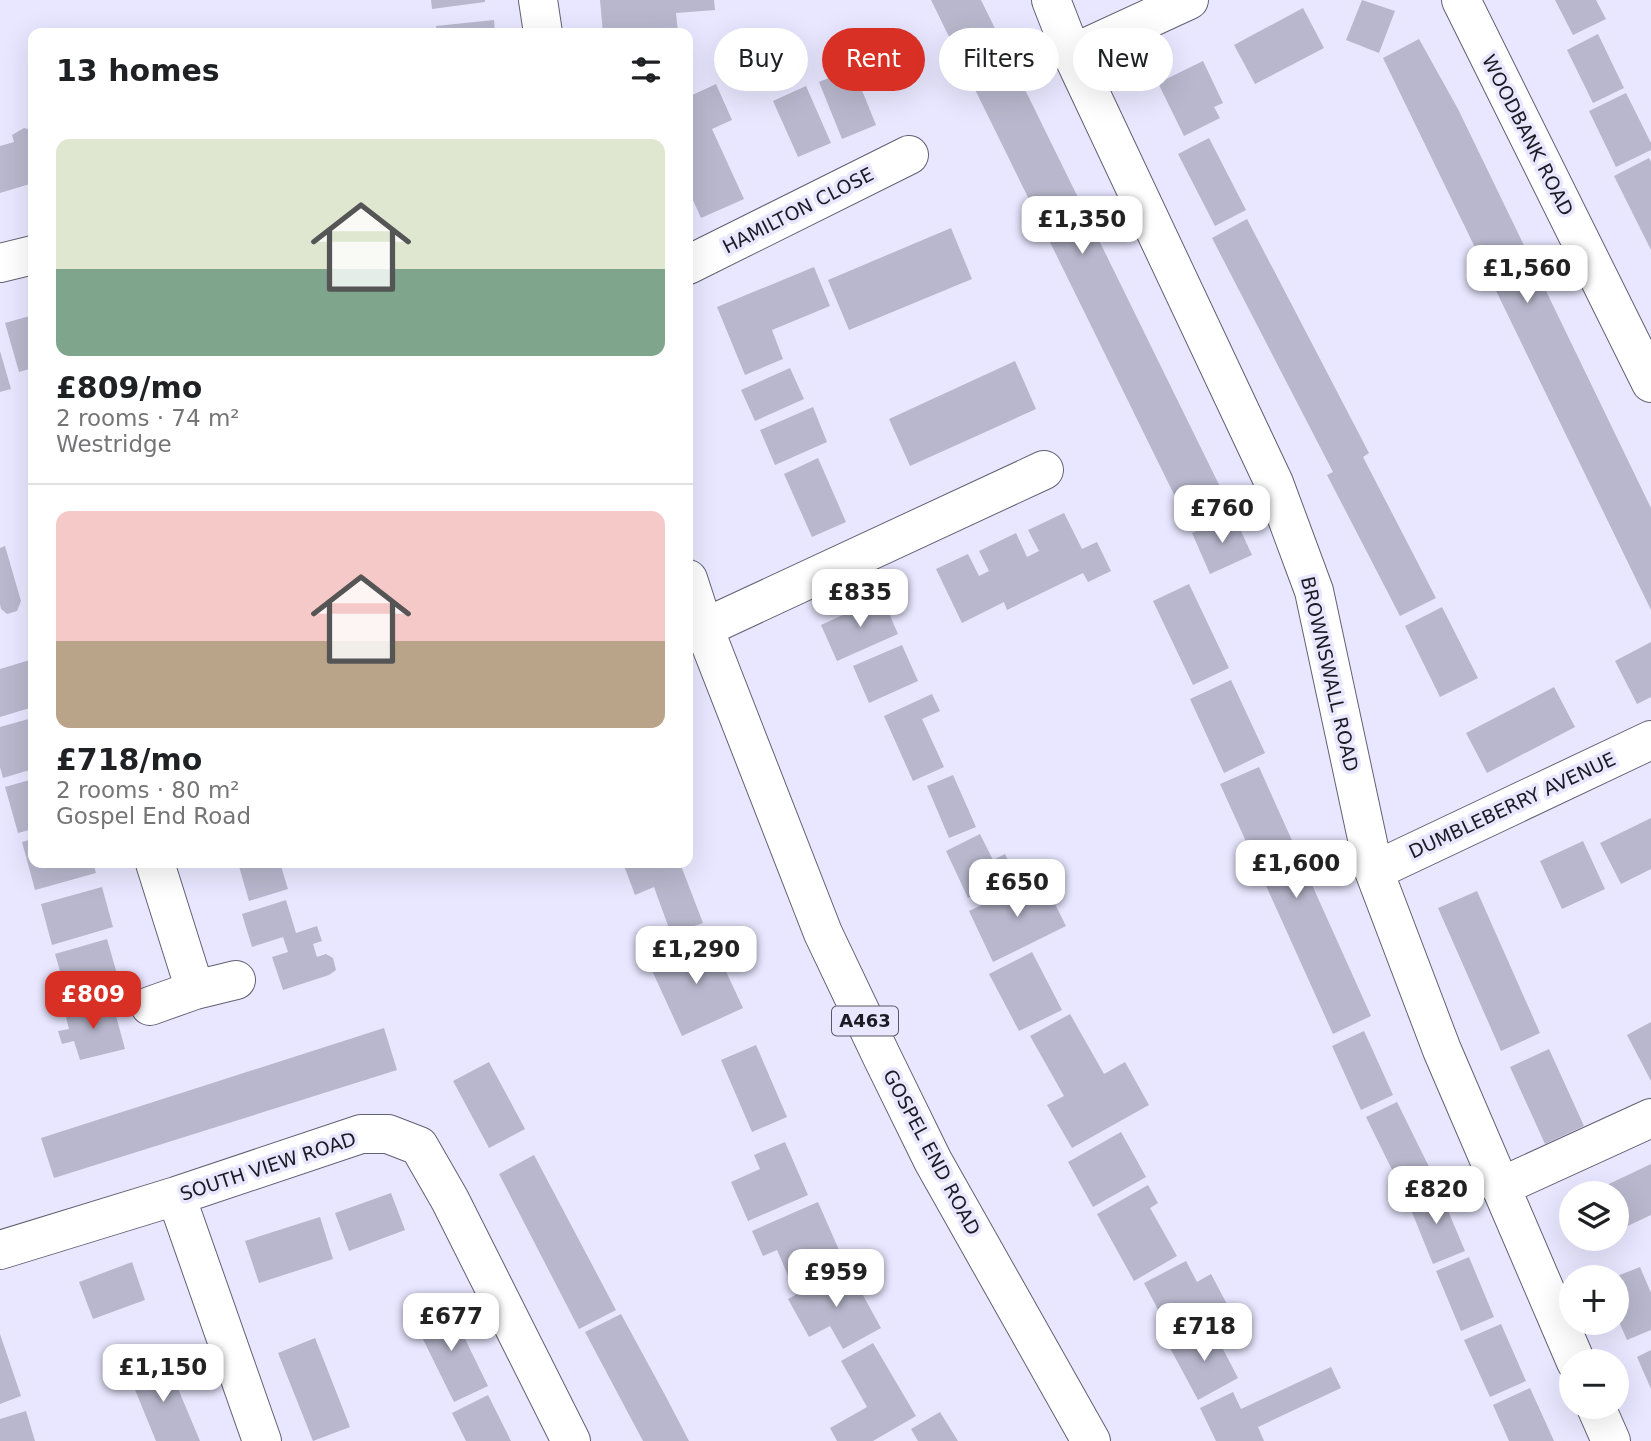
<!DOCTYPE html>
<meta charset="utf-8">
<style>
body{margin:0;font-family:"DejaVu Sans",sans-serif;background:#f2f2f2;color:#202124;height:100vh;display:flex;flex-direction:column;font-size:26px;white-space:nowrap}
*{box-sizing:border-box;margin:0}
p{font-size:23px;color:#757577}
.icon{flex:none;width:38px;height:38px;fill:none;stroke:currentColor;stroke-width:2;stroke-linecap:round;stroke-linejoin:round}
.map{position:relative;flex:1;overflow:hidden}
.drawer{position:absolute;left:28px;top:28px;width:665px;height:840px;display:flex;flex-direction:column;background:#fff;border-radius:14px;box-shadow:0 7px 28px #0002}
.drawer>*{flex:none}
.top-card{position:absolute;left:714px;top:28px;width:665px;height:63px;display:flex;gap:14px}
.buttons{position:absolute;left:1559px;top:1181px;display:grid;gap:14px}
.buttons a{display:grid;place-items:center;width:70px;height:70px;border-radius:50%;background:#fff;box-shadow:0 7px 28px #0002;font-size:35px}
.price{position:absolute;translate:-50% -60px;padding:0 16px;border-radius:14px;background:#fff;color:#222;font-size:23px;line-height:46px;filter:drop-shadow(0 2px 4px #0008)}
.price::after{content:'';position:absolute;left:50%;top:42px;width:21px;height:16px;margin-left:-10px;background:inherit;clip-path:polygon(0 0,100% 0,50% 100%)}
.price.active{background:#d93025;color:#fff}
ul{padding:0;list-style:none}
li{display:grid;align-content:center;gap:14px;height:371px;padding:0 28px}
li+li{border-top:2px solid #e0e0e0}
li span{display:grid;place-items:center;height:217px;border-radius:14px;color:#555}
li>.icon{margin-inline-start:auto}
span .icon{width:126px;height:126px;fill:#fffc;stroke-width:1}
li b{font-size:30px}
h2{display:flex;justify-content:space-between;align-items:center;height:84px;padding:0 28px;font-size:30px}
.pill{padding:0 24px;border-radius:32px;background:#fff;box-shadow:0 7px 28px #0002;font-size:24px;line-height:63px}
.pill.active{background:#d93025;color:#fff}
.map>svg:first-child{display:block}
.building{fill:#b8b7cd}
.lines{fill:none;stroke-linecap:round;stroke-linejoin:round}
.minor-casing{stroke:#626174;stroke-width:40}
.major-casing{stroke:#626174;stroke-width:40}
.minor{stroke:#fff;stroke-width:38}
.major{stroke:#fff;stroke-width:38}
.labels{text-anchor:middle;stroke-width:7;stroke-linejoin:round;paint-order:stroke}
.shield{fill:#e9e7ff;stroke:#5a5865;stroke-width:2}
.shield-label{font-size:18px;font-weight:bold;fill:#1c1b23}
.street-label{font-size:19px;fill:#1c1b23;stroke:#e9e7ff}
</style>
<div class="map">
<svg width="1651" height="1441" viewBox="0 0 1651 1441">
<rect width="100%" height="100%" fill="#e9e7ff"/>
<path class="building" d="M 431,0 L 485,0 L 485,2 L 432,9 Z
M 600,0 L 714,0 L 715,10 L 676,13 L 678,33 L 603,33 Z
M 931,0 L 981,0 L 1228,503 L 1188,523 Z
M 1362,0 L 1395,11 L 1379,53 L 1346,40 Z
M 1555,0 L 1596,0 L 1606,19 L 1573,35 Z
M 1303,8 L 1324,48 L 1255,84 L 1234,45 Z
M 494,20 L 495,33 L 437,33 L 436,26 Z
M 1598,34 L 1624,88 L 1593,103 L 1567,50 Z
M 1419,39 L 1458,109 L 1651,508 L 1651,610 L 1383,58 Z
M 1203,61 L 1223,103 L 1214,107 L 1220,118 L 1184,136 L 1158,83 Z
M 853,68 L 876,125 L 842,139 L 819,82 Z
M 716,84 L 732,120 L 712,129 L 744,199 L 701,218 L 688,189 L 688,97 Z
M 806,86 L 831,143 L 798,157 L 773,101 Z
M 1626,93 L 1651,143 L 1651,150 L 1616,167 L 1589,111 Z
M 24,128 L 32,130 L 33,133 L 33,183 L 0,193 L 0,146 L 14,142 L 12,135 Z
M 1209,138 L 1246,210 L 1215,226 L 1178,154 Z
M 1649,158 L 1651,162 L 1651,250 L 1614,176 Z
M 1247,219 L 1369,453 L 1363,457 L 1436,598 L 1400,616 L 1327,475 L 1333,472 L 1212,238 Z
M 951,228 L 972,279 L 849,330 L 828,280 Z
M 814,267 L 830,306 L 772,330 L 783,359 L 745,375 L 717,307 Z
M 33,315 L 33,368 L 19,372 L 5,323 Z
M 0,351 L 11,389 L 0,392 Z
M 1015,361 L 1036,409 L 910,466 L 889,419 Z
M 790,368 L 804,399 L 755,421 L 741,390 Z
M 813,407 L 827,442 L 775,465 L 760,430 Z
M 818,458 L 846,522 L 812,537 L 784,474 Z
M 1064,513 L 1082,549 L 1097,542 L 1111,571 L 1088,582 L 1083,573 L 1007,610 L 1004,602 L 962,623 L 936,569 L 968,554 L 979,576 L 989,571 L 979,551 L 1016,533 L 1027,557 L 1039,551 L 1028,530 Z
M 1234,516 L 1252,555 L 1210,574 L 1192,533 Z
M 5,546 L 21,601 L 17,611 L 7,614 L 1,609 L 0,604 L 0,548 Z
M 1189,584 L 1229,668 L 1193,685 L 1153,601 Z
M 882,597 L 898,634 L 837,661 L 821,625 Z
M 1442,607 L 1478,678 L 1440,697 L 1405,626 Z
M 1651,642 L 1651,697 L 1637,704 L 1615,661 Z
M 902,645 L 918,681 L 869,703 L 853,666 Z
M 33,659 L 33,707 L 0,717 L 0,669 Z
M 1231,680 L 1265,753 L 1224,773 L 1190,699 Z
M 1554,687 L 1575,727 L 1487,773 L 1466,733 Z
M 932,694 L 940,711 L 922,719 L 944,767 L 913,781 L 884,716 Z
M 32,718 L 33,769 L 3,778 L 0,767 L 0,727 Z
M 1259,767 L 1371,1016 L 1333,1034 L 1220,784 Z
M 953,775 L 976,827 L 949,838 L 927,786 Z
M 33,779 L 33,829 L 18,833 L 5,787 Z
M 1651,818 L 1651,869 L 1621,884 L 1600,843 Z
M 980,834 L 993,860 L 1005,854 L 1015,875 L 968,898 L 946,851 Z
M 33,839 L 33,863 L 93,863 L 96,873 L 35,890 L 22,842 Z
M 1583,841 L 1605,889 L 1562,909 L 1540,861 Z
M 238,863 L 280,863 L 288,889 L 249,901 Z
M 623,863 L 680,863 L 703,923 L 671,934 L 654,887 L 635,895 Z
M 1041,876 L 1066,926 L 993,962 L 969,911 Z
M 102,887 L 113,927 L 52,945 L 41,904 Z
M 1477,891 L 1540,1033 L 1501,1051 L 1438,908 Z
M 286,900 L 296,933 L 317,926 L 322,941 L 313,944 L 317,957 L 326,954 L 333,958 L 336,970 L 329,975 L 283,990 L 272,957 L 288,952 L 283,937 L 252,947 L 242,914 Z
M 710,937 L 743,1008 L 682,1036 L 649,964 Z
M 107,939 L 119,981 L 67,995 L 55,954 Z
M 1032,952 L 1062,1010 L 1019,1031 L 989,974 Z
M 112,1001 L 125,1049 L 80,1060 L 74,1041 L 62,1044 L 58,1031 L 69,1029 L 65,1013 Z
M 1070,1014 L 1104,1074 L 1125,1062 L 1149,1105 L 1072,1148 L 1047,1105 L 1064,1096 L 1030,1036 Z
M 1651,1022 L 1651,1081 L 1627,1035 Z
M 384,1028 L 397,1070 L 54,1178 L 41,1138 Z
M 1364,1031 L 1393,1095 L 1361,1110 L 1332,1046 Z
M 756,1045 L 787,1117 L 752,1132 L 721,1060 Z
M 1549,1049 L 1584,1126 L 1545,1144 L 1510,1067 Z
M 489,1062 L 525,1129 L 489,1148 L 453,1081 Z
M 1397,1102 L 1435,1179 L 1404,1194 L 1366,1117 Z
M 1121,1132 L 1146,1177 L 1093,1207 L 1068,1162 Z
M 785,1142 L 808,1195 L 748,1221 L 731,1182 L 760,1169 L 754,1155 Z
M 534,1155 L 616,1310 L 579,1329 L 499,1174 Z
M 1651,1164 L 1651,1215 L 1617,1231 L 1617,1194 L 1595,1194 L 1594,1191 Z
M 1148,1185 L 1158,1203 L 1150,1208 L 1177,1256 L 1134,1281 L 1097,1214 Z
M 1438,1187 L 1465,1251 L 1433,1264 L 1407,1200 Z
M 391,1193 L 405,1230 L 349,1251 L 335,1213 Z
M 818,1202 L 842,1257 L 790,1280 L 777,1250 L 763,1256 L 752,1231 Z
M 320,1217 L 333,1259 L 259,1283 L 245,1241 Z
M 1469,1257 L 1494,1317 L 1461,1331 L 1436,1271 Z
M 1186,1261 L 1197,1282 L 1211,1274 L 1229,1308 L 1173,1338 L 1144,1283 Z
M 132,1262 L 145,1300 L 93,1319 L 79,1282 Z
M 847,1266 L 881,1328 L 843,1349 L 830,1326 L 809,1337 L 788,1299 Z
M 1640,1267 L 1651,1293 L 1651,1330 L 1627,1340 L 1617,1317 L 1617,1276 Z
M 448,1304 L 488,1386 L 454,1402 L 414,1321 Z
M 621,1314 L 665,1395 L 689,1441 L 643,1441 L 627,1411 L 585,1332 Z
M 1501,1324 L 1526,1381 L 1490,1397 L 1464,1340 Z
M 1211,1326 L 1238,1378 L 1198,1400 L 1170,1348 Z
M 0,1334 L 21,1396 L 0,1404 Z
M 315,1338 L 350,1427 L 313,1441 L 278,1353 Z
M 873,1343 L 916,1416 L 873,1441 L 837,1441 L 830,1428 L 867,1407 L 841,1361 Z
M 1651,1350 L 1651,1389 L 1637,1357 Z
M 166,1360 L 200,1441 L 156,1441 L 129,1375 Z
M 1331,1367 L 1341,1388 L 1258,1427 L 1264,1441 L 1216,1441 L 1200,1408 L 1233,1392 L 1241,1409 Z
M 1530,1388 L 1554,1441 L 1509,1441 L 1493,1405 Z
M 488,1395 L 511,1441 L 466,1441 L 452,1413 Z
M 26,1411 L 35,1441 L 0,1441 L 0,1419 Z
M 940,1412 L 958,1441 L 918,1441 L 911,1429 Z"/>
<g class="lines">
<g class="minor-casing">
<path id="minor" d="M 1051,0 L 1072,54 L 1274,483 L 1314,591 L 1374,871 L 1442,1050 L 1576,1362
M 1461,0 L 1651,383
M 1072,54 L 1189,0
M 0,263 L 33,255
M 688,265 L 909,155
M 704,628 L 1044,470
M 155,863 L 195,990
M 1374,871 L 1651,740
M 150,1006 L 195,990 L 236,980
M 1500,1187 L 1651,1118
M 176,1196 L 262,1441
M 0,1250 L 176,1196 L 361,1134 L 388,1134 L 419,1146 L 450,1200 L 571,1441
M 1596,1407 L 1611,1441"/>
</g>
<g class="major-casing">
<path id="major" d="M 538,0 L 543,33
M 688,579 L 704,628 L 823,933 L 882,1057 L 933,1161 L 1091,1441"/>
</g>
<use href="#minor" class="minor"/>
<use href="#major" class="major"/>
</g>
<g class="labels">
<rect class="shield" x="832" y="1006.5" width="66" height="29" rx="5"/>
<g class="shield-label">
<text x="865" y="1027">A463</text>
</g>
<g class="street-label">
<text transform="translate(1528 135) rotate(63)" y="7">WOODBANK ROAD</text>
<text transform="translate(798 210) rotate(-27)" y="7">HAMILTON CLOSE</text>
<text transform="translate(1330 674) rotate(77)" y="7">BROWNSWALL ROAD</text>
<text transform="translate(1512 805) rotate(-25)" y="7">DUMBLEBERRY AVENUE</text>
<text transform="translate(932 1152) rotate(62)" y="7">GOSPEL END ROAD</text>
<text transform="translate(268 1166) rotate(-18)" y="7">SOUTH VIEW ROAD</text>
</g>
</g>
</svg>
<div class="buttons">
<a><svg class="icon" aria-label="layers" viewBox="0 0 24 24"><path d="M12 4l9 5-9 5-9-5zM3 14l9 5 9-5"/></svg></a>
<a>+</a>
<a>−</a>
</div>
<b class="price" style="left:1082px;top:256px">£1,350</b>
<b class="price" style="left:1527px;top:305px">£1,560</b>
<b class="price" style="left:1222px;top:545px">£760</b>
<b class="price" style="left:860px;top:629px">£835</b>
<b class="price" style="left:1296px;top:900px">£1,600</b>
<b class="price" style="left:1017px;top:919px">£650</b>
<b class="price" style="left:696px;top:986px">£1,290</b>
<b class="price active" style="left:93px;top:1031px">£809</b>
<b class="price" style="left:1436px;top:1226px">£820</b>
<b class="price" style="left:836px;top:1309px">£959</b>
<b class="price" style="left:451px;top:1353px">£677</b>
<b class="price" style="left:1204px;top:1363px">£718</b>
<b class="price" style="left:163px;top:1404px">£1,150</b>
<div class="top-card">
<a class="pill">Buy</a>
<a class="pill active">Rent</a>
<a class="pill">Filters</a>
<a class="pill">New</a>
</div>
<section class="drawer">
<h2>13 homes<svg class="icon" aria-label="filters" viewBox="0 0 24 24"><path d="M4 7h16M4 17h16"/><circle cx="9" cy="7" r="2"/><circle cx="15" cy="17" r="2"/></svg></h2>
<ul>
<li><span style="background:linear-gradient(#dfe7d0 60%,#7fa58c 0)"><svg class="icon" aria-label="home" viewBox="0 0 24 24"><path d="M3 11l9-7 9 7M6 9v11h12V9"/></svg></span><div><b>£809/mo</b><p>2 rooms · 74 m²</p><p>Westridge</p></div></li>
<li><span style="background:linear-gradient(#f6c9c9 60%,#b9a48a 0)"><svg class="icon" aria-label="home" viewBox="0 0 24 24"><path d="M3 11l9-7 9 7M6 9v11h12V9"/></svg></span><div><b>£718/mo</b><p>2 rooms · 80 m²</p><p>Gospel End Road</p></div></li>
</ul>
</section>
</div>
